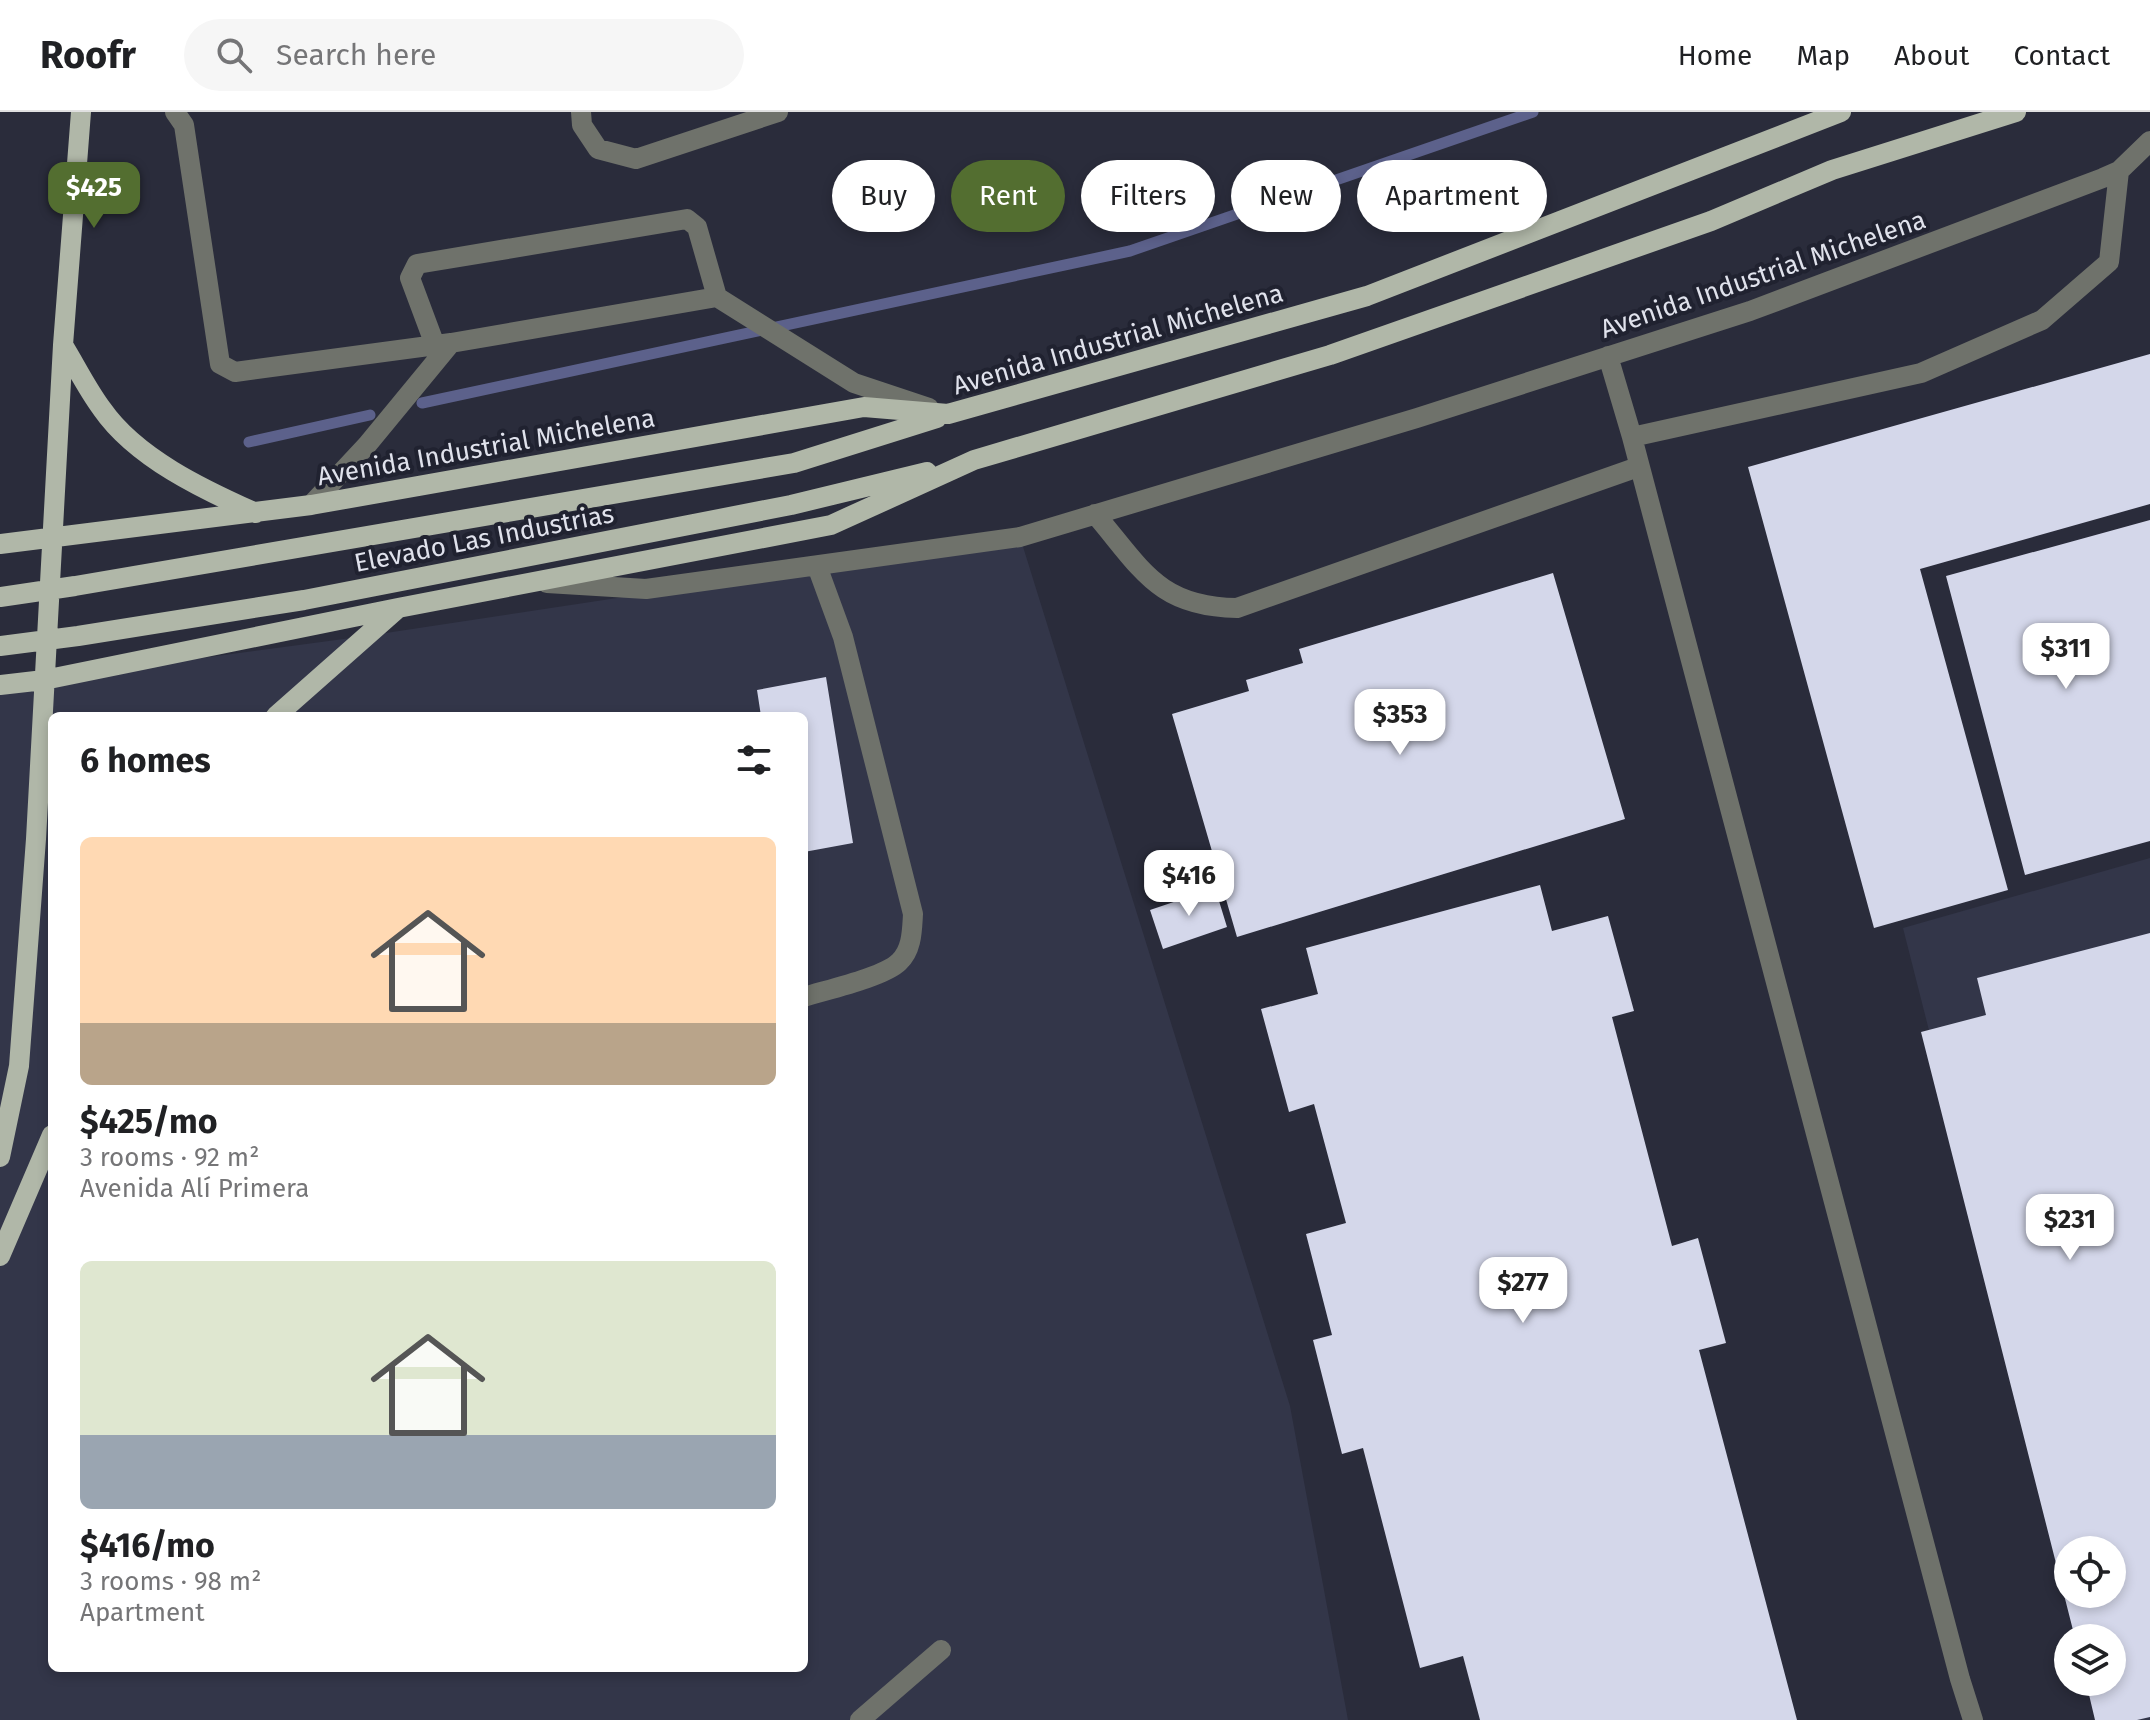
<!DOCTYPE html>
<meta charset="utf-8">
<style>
body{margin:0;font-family:"Fira Sans",sans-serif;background:#f6f6f6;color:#202124;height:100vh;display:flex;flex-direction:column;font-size:30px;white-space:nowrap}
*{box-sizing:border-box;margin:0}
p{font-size:26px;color:#757577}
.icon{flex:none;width:44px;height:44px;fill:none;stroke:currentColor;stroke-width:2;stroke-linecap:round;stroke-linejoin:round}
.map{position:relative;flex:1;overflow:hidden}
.panel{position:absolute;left:48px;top:600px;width:760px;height:960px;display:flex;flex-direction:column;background:#fff;border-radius:12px;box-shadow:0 4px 12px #0003}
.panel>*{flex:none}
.top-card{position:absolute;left:832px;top:48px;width:760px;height:72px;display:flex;gap:16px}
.buttons{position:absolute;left:2054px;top:1424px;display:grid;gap:16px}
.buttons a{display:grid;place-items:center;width:72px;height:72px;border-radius:50%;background:#fff;box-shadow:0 4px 12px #0003;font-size:40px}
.price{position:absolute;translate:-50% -68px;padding:0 18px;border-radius:16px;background:#fff;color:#222;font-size:26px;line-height:52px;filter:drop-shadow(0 2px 4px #0008)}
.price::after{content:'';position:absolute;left:50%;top:48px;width:24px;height:18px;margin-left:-12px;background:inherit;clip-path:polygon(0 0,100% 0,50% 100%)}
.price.current{background:#536e30;color:#fff}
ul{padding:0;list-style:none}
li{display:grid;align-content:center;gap:16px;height:424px;padding:0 32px}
li span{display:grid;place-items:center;height:248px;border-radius:12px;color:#555}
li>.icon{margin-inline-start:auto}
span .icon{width:144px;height:144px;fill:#fffc;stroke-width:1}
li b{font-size:34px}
h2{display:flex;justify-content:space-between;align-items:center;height:96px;padding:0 32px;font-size:34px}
.chip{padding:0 28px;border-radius:36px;background:#fff;box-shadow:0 4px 12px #0003;font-size:28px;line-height:72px}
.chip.current{background:#536e30;color:#fff}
header{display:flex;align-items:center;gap:48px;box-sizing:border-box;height:112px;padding:0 40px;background:#fff;border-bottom:2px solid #e0e0e0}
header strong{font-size:38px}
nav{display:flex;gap:44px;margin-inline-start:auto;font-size:28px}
.search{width:560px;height:72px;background:#f6f6f6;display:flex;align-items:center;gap:20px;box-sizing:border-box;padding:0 28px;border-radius:44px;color:#757577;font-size:30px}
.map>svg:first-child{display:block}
.built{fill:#333649;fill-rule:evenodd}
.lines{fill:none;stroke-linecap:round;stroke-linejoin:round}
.stream{stroke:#5c618b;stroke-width:11}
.building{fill:#d4d7ea;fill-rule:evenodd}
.minor{stroke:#6f726b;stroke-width:20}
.major{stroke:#b0b7a8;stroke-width:20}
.labels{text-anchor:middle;stroke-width:8;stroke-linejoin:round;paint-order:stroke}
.street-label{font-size:26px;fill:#e0e2ec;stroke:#202230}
</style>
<header>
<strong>Roofr</strong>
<div class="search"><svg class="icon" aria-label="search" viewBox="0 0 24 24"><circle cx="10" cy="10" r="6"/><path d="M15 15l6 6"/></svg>Search here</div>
<nav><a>Home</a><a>Map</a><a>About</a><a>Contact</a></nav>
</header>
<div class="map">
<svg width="2150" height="1608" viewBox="0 0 2150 1608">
<rect width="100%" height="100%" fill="#2a2c3b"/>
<path class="built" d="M 1020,425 L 1290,1294 L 1348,1608 L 0,1608 L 0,573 L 366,524 ZM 52,604 L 804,604 L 804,1556 L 52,1556 Z
M 2150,746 L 2150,1608 L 2104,1608 L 2112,1570 L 2112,1438 L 2068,1438 L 2068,1466 L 1903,816 Z"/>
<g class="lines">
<path class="stream" d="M 422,291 L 1130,139 L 1533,0
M 249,330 L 370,303"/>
</g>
<path class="building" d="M 2150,242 L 2150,392 L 1920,457 L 2008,778 L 1874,816 L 1748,355 Z
M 2150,408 L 2150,729 L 2025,763 L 1946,464 Z
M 1553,461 L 1625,707 L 1237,825 L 1172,602 L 1249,579 L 1246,568 L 1303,551 L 1299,537 Z
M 826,565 L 853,731 L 804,740 L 804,604 L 761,604 L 757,578 Z
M 1540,773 L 1552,819 L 1608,804 L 1634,899 L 1612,905 L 1672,1134 L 1698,1126 L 1726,1231 L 1699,1238 L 1797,1608 L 1480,1608 L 1463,1544 L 1420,1556 L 1363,1336 L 1342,1342 L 1313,1228 L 1332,1223 L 1306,1122 L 1346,1111 L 1314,992 L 1289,1000 L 1261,897 L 1318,882 L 1306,836 Z
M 1215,776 L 1227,815 L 1163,837 L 1150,798 Z
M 2150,821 L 2150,1605 L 2137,1608 L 2095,1608 L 2086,1570 L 2112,1570 L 2112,1526 L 2075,1526 L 1921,920 L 1986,903 L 1977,866 ZM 2068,1438 L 2112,1438 L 2112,1482 L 2068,1482 Z"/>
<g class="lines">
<path class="minor" d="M 175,0 L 184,13 L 220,252 L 235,260 L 451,231 L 717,185 L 854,271 L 929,296
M 581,0 L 582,13 L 598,37 L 636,47 L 778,0
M 435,233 L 410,166 L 417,152 L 687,107 L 697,115 L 717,185
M 1608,244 L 1632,325 L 1960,1567 L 1973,1608
M 1632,325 L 1921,261 L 2042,208 L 2109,150 L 2119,59
M 311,393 L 367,333 L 451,231
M 1095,402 C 1142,457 1158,495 1237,496 L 1638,355
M 547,471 L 646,477 L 1020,425 L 1417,306 L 1750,199 L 2103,66 L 2119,59 L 2150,29
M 804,885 C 826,878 884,865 899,850 C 912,838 912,819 913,802 L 843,525 L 817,454
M 860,1608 L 941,1538"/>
<path class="major" d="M 63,233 C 76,254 87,277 102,297 C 136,346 204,378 256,401
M 0,432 L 311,393 L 864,295 L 948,302 L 1367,184 L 1841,0
M 0,485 L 75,474 L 794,351 L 937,306
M 0,534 L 78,524 L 304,488 L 791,393 L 927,360
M 0,573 L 44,568 L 398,496 L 831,413 L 974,348 L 1330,243 L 1711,109 L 1832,58 L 2016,0
M 276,604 L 396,498
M 0,1045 L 19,954 L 36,727 L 63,233 L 81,0
M 0,1144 L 52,1023"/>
</g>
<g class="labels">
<g class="street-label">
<text transform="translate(1763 162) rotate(-19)" y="9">Avenida Industrial Michelena</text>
<text transform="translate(1118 227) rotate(-16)" y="9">Avenida Industrial Michelena</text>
<text transform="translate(486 335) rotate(-10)" y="9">Avenida Industrial Michelena</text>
<text transform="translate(484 426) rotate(-11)" y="9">Elevado Las Industrias</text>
</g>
</g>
</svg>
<div class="buttons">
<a><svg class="icon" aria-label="locate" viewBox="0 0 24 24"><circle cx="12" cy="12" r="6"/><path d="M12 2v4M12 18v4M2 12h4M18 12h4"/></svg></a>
<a><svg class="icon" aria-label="layers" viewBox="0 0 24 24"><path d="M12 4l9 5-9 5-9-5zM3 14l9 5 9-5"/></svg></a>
</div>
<b class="price current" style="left:94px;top:118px">$425</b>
<b class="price" style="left:2066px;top:579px">$311</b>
<b class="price" style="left:1400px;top:645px">$353</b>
<b class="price" style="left:1189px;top:806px">$416</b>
<b class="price" style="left:2070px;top:1150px">$231</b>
<b class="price" style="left:1523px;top:1213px">$277</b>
<div class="top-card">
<a class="chip">Buy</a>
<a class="chip current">Rent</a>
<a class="chip">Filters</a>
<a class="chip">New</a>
<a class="chip">Apartment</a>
</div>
<section class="panel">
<h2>6 homes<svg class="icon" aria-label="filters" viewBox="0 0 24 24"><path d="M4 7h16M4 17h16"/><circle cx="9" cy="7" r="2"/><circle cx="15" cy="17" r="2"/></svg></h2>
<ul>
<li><span style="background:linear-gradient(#ffd9b3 75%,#b9a48a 0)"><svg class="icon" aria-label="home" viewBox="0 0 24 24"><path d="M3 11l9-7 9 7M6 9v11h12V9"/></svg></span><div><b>$425/mo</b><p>3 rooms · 92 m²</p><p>Avenida Alí Primera</p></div></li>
<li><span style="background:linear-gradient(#dfe7d0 70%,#9aa5b1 0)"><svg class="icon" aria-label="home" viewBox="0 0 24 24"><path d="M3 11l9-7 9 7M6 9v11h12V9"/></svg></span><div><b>$416/mo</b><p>3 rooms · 98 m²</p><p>Apartment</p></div></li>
</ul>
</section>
</div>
